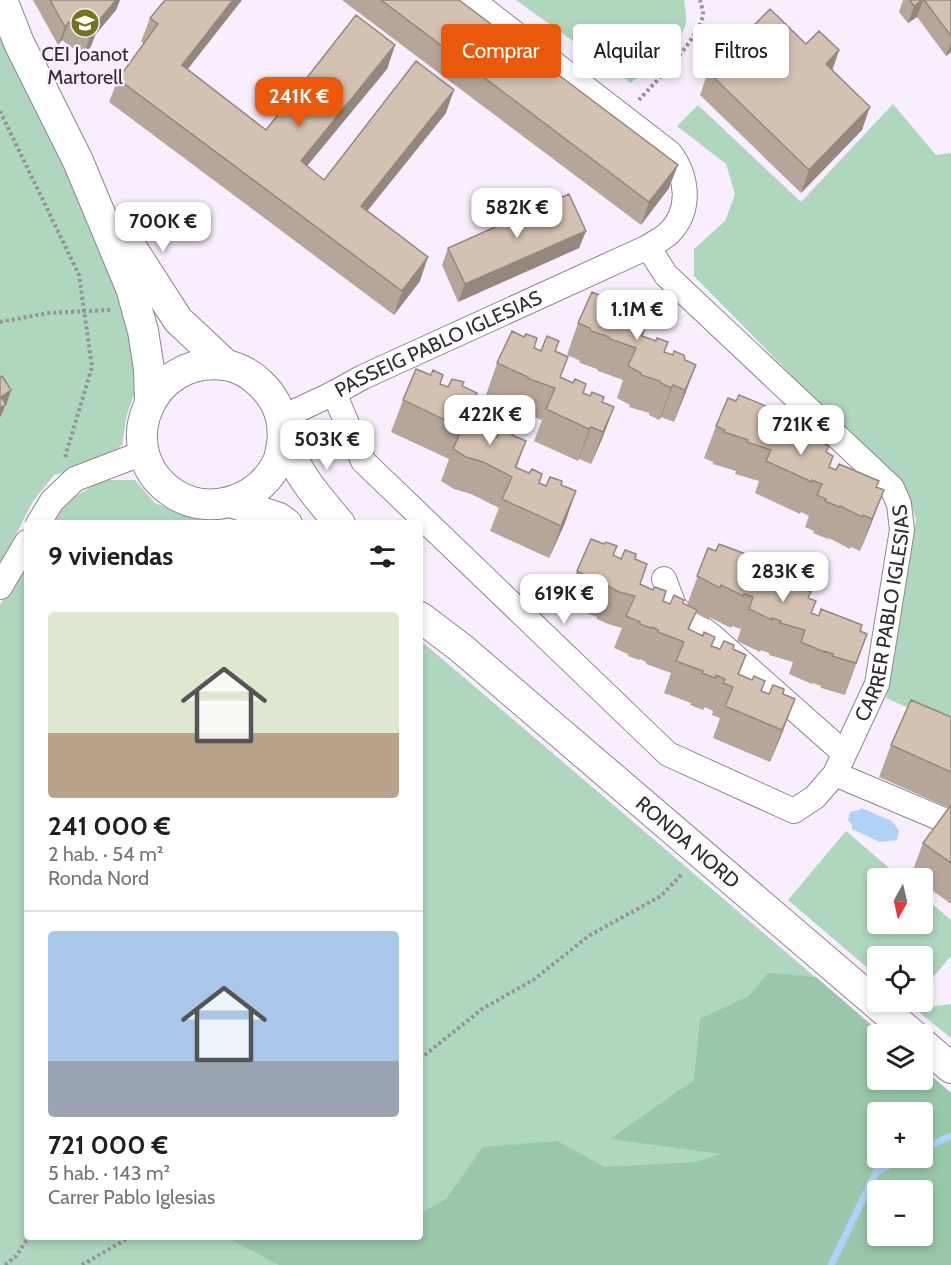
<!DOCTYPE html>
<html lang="es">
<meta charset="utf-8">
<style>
body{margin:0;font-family:Cabin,sans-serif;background:#f2f2f2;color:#202124;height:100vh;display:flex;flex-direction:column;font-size:22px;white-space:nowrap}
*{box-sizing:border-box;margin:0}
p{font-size:20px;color:#757577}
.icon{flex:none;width:33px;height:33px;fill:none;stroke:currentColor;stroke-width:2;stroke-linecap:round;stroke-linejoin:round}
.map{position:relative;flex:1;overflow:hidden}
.details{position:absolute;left:24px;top:520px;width:399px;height:720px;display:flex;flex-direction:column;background:#fff;border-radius:6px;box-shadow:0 3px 9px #0003}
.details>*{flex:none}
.banner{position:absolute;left:441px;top:24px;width:420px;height:54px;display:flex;gap:12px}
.needle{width:39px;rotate:188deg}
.tools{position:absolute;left:867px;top:868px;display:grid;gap:12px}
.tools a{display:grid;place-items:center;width:66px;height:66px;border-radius:6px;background:#fff;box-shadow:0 3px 9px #0003;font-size:30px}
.price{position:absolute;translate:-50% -51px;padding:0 14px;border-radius:12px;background:#fff;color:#222;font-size:20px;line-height:39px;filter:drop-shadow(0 2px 3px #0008)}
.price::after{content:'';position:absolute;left:50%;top:36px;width:18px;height:14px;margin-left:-9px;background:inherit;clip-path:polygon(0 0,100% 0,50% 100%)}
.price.selected{background:#ea580c;color:#fff}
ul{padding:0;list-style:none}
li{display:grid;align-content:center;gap:12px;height:318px;padding:0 24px}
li+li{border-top:2px solid #e0e0e0}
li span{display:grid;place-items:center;height:186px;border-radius:6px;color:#555}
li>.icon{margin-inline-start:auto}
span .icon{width:108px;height:108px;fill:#fffc;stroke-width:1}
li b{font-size:26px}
h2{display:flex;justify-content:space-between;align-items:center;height:72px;padding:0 24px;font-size:26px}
.chip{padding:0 21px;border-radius:6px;background:#fff;box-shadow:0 3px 9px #0003;font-size:21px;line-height:54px}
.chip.selected{background:#ea580c;color:#fff}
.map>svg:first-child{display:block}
.green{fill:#aed7bd;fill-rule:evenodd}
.forest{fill:#98c7a9;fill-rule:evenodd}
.water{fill:#b0d1f8}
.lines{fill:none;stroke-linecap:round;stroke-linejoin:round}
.stream{stroke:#b0d1f8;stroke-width:7}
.minor-casing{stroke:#8f8394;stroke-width:26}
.major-casing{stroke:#8f8394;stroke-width:32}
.path{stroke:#98909c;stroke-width:4;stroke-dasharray:3 3;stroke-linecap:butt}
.minor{stroke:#fff;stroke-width:24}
.major{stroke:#fff;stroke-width:30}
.wall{fill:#b5a699}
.shaded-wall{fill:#94877d}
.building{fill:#d3c1b2;stroke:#94877d;stroke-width:1.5}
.labels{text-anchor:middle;stroke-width:5;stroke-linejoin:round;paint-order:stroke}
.poi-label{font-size:20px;fill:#312c33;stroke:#f9eefe}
.street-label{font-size:20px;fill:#312c33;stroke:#f9eefe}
</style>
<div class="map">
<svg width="951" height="1265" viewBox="0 0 951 1265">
<rect width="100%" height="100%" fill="#f9eefe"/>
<path class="green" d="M 516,0 L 684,0 C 685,7 687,16 686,24 C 683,38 643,73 631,83 Z
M 0,35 L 96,231 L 124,293 L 137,387 L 127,414 L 122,445 L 103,462 L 54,475 L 33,501 L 0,566 Z
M 893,104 L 936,155 L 951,153 L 951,727 L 886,698 L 916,520 L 909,495 L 694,276 L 694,249 L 725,221 L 735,194 L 726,164 L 677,126 L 698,105 L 801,202 Z
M 103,480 L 135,480 L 155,503 L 196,519 L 247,523 L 47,524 C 61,503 82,492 103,480 Z
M 27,553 L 27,1238 L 420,1238 L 420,640 L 883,1035 L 878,1035 L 878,1080 L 922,1080 L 923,1069 L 951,1093 L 951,1265 L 0,1265 L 0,605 ZM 878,1113 L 922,1113 L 922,1158 L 878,1158 ZM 878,1191 L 922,1191 L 922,1236 L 878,1236 Z
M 846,831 L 902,879 L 878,879 L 878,924 L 922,924 L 923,896 L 951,920 L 951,956 L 923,989 L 922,957 L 878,957 L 877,976 L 788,900 Z
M 951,1004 L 951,1038 L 915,1009 Z"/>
<path class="forest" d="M 768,973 L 816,977 L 883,1035 L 878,1035 L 878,1080 L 922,1080 L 923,1069 L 951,1093 L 951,1265 L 279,1265 L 228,1238 L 420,1238 L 420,1214 L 446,1199 L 483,1147 L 557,1141 L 605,1167 L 696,1162 L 721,1154 L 610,1139 L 694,1080 L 700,1019 L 749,996 ZM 878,1113 L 922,1113 L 922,1158 L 878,1158 ZM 878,1191 L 922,1191 L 922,1236 L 878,1236 Z"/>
<path class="water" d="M 861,808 L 892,821 L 899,831 L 897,840 L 880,842 L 852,829 L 852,825 L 848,820 L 850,812 L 859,810 Z"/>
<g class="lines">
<path class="stream" d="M 922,1149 L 951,1136
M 831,1265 L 876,1172 L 904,1158"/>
<g class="minor-casing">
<g id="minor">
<path id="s1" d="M 334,393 L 363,461 L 668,754 L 794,811 L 815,797 L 835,774 L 877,684 L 902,530 L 899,504 L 892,488 L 666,275 L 648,247"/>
<path id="s2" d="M 281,418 L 334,393 L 363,377 L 648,247 C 654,243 662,239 668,234 C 692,211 688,177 670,153 L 472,0"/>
<path d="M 38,524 L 52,501 L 75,479 L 143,453"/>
<path d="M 664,579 L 675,608 L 712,636 L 844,753"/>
<path d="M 0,587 L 27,542"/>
<path d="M 835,774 L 951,823"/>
</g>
</g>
<g class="major-casing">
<g id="major">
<path d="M 2,0 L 19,43 L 78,161 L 131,288 L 143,331 L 149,369 L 150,401"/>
<path d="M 126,239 L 178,320 L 226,365"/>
<path d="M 283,437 C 282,444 281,452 279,459 C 263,498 213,517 176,495 C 109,454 149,354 225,365 C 251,369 275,393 281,418 C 283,424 282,431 283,436 C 285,445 291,454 294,461 C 306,485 323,503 340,524"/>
<path d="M 231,502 L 279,518 L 287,524"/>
<path id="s3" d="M 420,617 L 461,648 L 913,1035"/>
<path d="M 922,1043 L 951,1068"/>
</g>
</g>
<path class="path" d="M 639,100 C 655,82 701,37 703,14 C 703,10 701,4 700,0
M 0,111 L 79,275 L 92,367 L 65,457
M 0,322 L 48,313 L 112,310
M 420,1059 L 482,1009 L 533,980 L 590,935 L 661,896 L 683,873
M 5,1265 L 16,1256 L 28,1238
M 82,1265 L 128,1238"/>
<use href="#minor" class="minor"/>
<use href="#major" class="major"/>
</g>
<path class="wall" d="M 33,0 L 120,0 L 116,10 L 95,35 L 91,46 L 83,56 L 62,40 L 58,45 Z
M 165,0 L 188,70 L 266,130 L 395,45 L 387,69 L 307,166 L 324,180 L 446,113 L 367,211 L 420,281 L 394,315 L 109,102 L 118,79 L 144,43 L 141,42 L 150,18 Z
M 342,0 L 459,0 L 669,188 L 641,225 Z
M 903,0 L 951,0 L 951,52 L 946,56 L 917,17 L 908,23 L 899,12 Z
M 806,44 L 839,50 L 832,70 L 862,130 L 801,193 L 700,95 L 708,72 Z
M 586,231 L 579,248 L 458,302 L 442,265 L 448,248 Z
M 615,309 L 622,311 L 636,311 L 649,316 L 642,336 L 664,352 L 696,365 L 674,422 L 661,417 L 659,420 L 649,415 L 649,413 L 629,407 L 630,405 L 617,398 L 623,380 L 598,371 L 597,369 L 580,363 L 579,360 L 567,355 L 578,323 Z
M 534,348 L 541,351 L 555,351 L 568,357 L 560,377 L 583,393 L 614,407 L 602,439 L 591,464 L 579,459 L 578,461 L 534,441 L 542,420 L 517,411 L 516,409 L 486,395 L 497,363 Z
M 440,384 L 448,387 L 462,386 L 477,393 L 468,418 L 490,434 L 497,437 L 512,435 L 526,441 L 517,467 L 539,483 L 546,486 L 561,485 L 565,523 L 549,558 L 490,531 L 499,508 L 471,494 L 454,489 L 441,481 L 449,459 L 391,432 L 403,400 Z
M 776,418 L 779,433 L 826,453 L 829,467 L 876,487 L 872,522 L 860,551 L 851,547 L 850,549 L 829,538 L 828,539 L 813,533 L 814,531 L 805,527 L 809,516 L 801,512 L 800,514 L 755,493 L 759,481 L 735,474 L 736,471 L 713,464 L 713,462 L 704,458 L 716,426 Z
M 708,548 L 756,566 L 760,581 L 808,598 L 811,613 L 867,634 L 845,695 L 821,688 L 821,686 L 813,683 L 812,684 L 789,674 L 793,662 L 769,655 L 769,653 L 761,650 L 760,652 L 737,641 L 741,629 L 732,626 L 731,628 L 709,617 L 709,620 L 695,613 L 689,630 L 703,635 L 715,637 L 712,646 L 720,649 L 733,649 L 746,655 L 739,675 L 752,680 L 765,681 L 762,691 L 769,694 L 783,694 L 783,731 L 770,762 L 713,738 L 720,718 L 712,715 L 713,711 L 705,707 L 703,710 L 690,705 L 691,703 L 664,693 L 671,673 L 646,664 L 646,662 L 640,659 L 639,660 L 628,656 L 628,654 L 614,648 L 622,628 L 608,624 L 597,619 L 597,617 L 579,610 L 565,603 L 577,571 L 613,555 L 621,559 L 635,559 L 640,584 L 663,601 L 670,604 L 683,603 L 687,605 Z
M 951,717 L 951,904 L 922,883 L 922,879 L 917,879 L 911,875 L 923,843 L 949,808 L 879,777 L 891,745 Z"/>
<path class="shaded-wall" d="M 116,0 L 120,0 L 116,10 L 95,35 L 91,46 L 83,56 L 95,25 Z
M 233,0 L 242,0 L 173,88 L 182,65 Z
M 922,0 L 923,0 L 917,17 L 908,23 L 914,6 Z
M 69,22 L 62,40 L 58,45 L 65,27 Z
M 951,42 L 951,52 L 946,56 Z
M 395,45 L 387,69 L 292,184 L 301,161 Z
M 839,50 L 831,74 L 826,64 Z
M 454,90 L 446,113 L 352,230 L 361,206 Z
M 870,107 L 862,130 L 801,193 L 809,170 Z
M 678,165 L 669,188 L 641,225 L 649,202 Z
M 586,231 L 579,248 L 458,302 L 465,284 Z
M 428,257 L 420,281 L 394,315 L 402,291 Z
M 696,365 L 684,397 L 674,422 L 685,390 Z
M 673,385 L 661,417 L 659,420 L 671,388 Z
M 11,390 L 7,403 L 0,407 L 1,397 Z
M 477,393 L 465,425 L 466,417 Z
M 6,404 L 1,416 L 0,417 L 0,408 Z
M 614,407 L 602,439 L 591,464 L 603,432 Z
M 591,427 L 579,459 L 578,461 L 589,429 Z
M 884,490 L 872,522 L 860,551 L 872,519 Z
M 576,491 L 565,523 L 549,558 L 561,526 Z
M 795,699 L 783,731 L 770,762 L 782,730 Z"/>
<path class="building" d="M 50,0 L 116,0 L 95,25 L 98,29 L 90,38 L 69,22 L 65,27 Z
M 165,0 L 233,0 L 182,65 L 266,130 L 356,15 L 395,45 L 301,161 L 324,180 L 416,61 L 454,90 L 361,206 L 428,257 L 402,291 L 118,79 L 158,24 L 150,18 Z
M 381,0 L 459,0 L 678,165 L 649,202 Z
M 910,0 L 922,0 L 914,6 Z
M 924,0 L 951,0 L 951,36 Z
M 770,9 L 806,44 L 819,31 L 839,50 L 826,64 L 870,107 L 809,170 L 708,72 Z
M 569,194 L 586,231 L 465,284 L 448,248 Z
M 592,292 L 605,298 L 608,294 L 618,298 L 614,308 L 622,311 L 627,303 L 638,307 L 636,311 L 649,316 L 642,336 L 656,341 L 657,338 L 668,342 L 664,352 L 673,355 L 674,351 L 684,355 L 685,360 L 696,365 L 685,390 L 673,385 L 671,388 L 661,383 L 660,381 L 641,375 L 641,373 L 628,366 L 636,348 L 610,339 L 609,337 L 591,331 L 590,328 L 578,323 Z
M 512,331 L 524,337 L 526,334 L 537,338 L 534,348 L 541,351 L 547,336 L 559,341 L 555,351 L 568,357 L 560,377 L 573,383 L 575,379 L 586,384 L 583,393 L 590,396 L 592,392 L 604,397 L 602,402 L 614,407 L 603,432 L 591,427 L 589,429 L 546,409 L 555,388 L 529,379 L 528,377 L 497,363 Z
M 416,369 L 431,375 L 433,370 L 443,375 L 440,384 L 448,387 L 452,379 L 464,382 L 462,386 L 477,393 L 466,417 L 480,423 L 482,420 L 493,425 L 490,434 L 497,437 L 501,428 L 512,432 L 512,435 L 526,441 L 515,467 L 529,473 L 532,469 L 542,474 L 539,483 L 546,486 L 550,477 L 562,481 L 561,485 L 576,491 L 561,526 L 502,499 L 512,477 L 483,462 L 466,457 L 453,449 L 462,428 L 403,400 Z
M 2,376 L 11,390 L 1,397 L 6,404 L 0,408 L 0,377 Z
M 739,395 L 778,411 L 775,418 L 783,421 L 778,432 L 786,436 L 789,429 L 829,446 L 826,452 L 833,456 L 829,467 L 836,470 L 839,464 L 879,481 L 876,487 L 884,490 L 872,519 L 863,515 L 862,517 L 840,506 L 839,507 L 825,501 L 826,499 L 817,495 L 822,484 L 812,480 L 812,482 L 766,461 L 771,450 L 747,442 L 748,440 L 724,432 L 725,430 L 716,426 L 728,398 L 736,401 Z
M 591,539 L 604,544 L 606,542 L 617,546 L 613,555 L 621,559 L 625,550 L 636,554 L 635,559 L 647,564 L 640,584 L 653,590 L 655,587 L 666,591 L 663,601 L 670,604 L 674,595 L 684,600 L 683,603 L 697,610 L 688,629 L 703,636 L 704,632 L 715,637 L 711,646 L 720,649 L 724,641 L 734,645 L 733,649 L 746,655 L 738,674 L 752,680 L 754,676 L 765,681 L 761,691 L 769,694 L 773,685 L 784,689 L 783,694 L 795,699 L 782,730 L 725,706 L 733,687 L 723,683 L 725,679 L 716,675 L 715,678 L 702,673 L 703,671 L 676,661 L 684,642 L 658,632 L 658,630 L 652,627 L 651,628 L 640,624 L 640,622 L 626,616 L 635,596 L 619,592 L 609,587 L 608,585 L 590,578 L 577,571 Z
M 719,544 L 759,559 L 756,566 L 764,568 L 760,580 L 767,583 L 770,576 L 811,592 L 808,598 L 816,601 L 811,613 L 819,616 L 821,609 L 862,625 L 860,631 L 867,634 L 856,663 L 832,656 L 833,654 L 824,651 L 824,652 L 801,642 L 805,630 L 780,623 L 781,621 L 772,618 L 772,620 L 749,609 L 753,597 L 744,594 L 743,596 L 721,585 L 720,588 L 697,576 L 708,548 L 716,551 Z
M 911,700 L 951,717 L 951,772 L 891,745 Z
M 951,805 L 951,863 L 923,843 Z"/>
<defs>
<g id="school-disc" transform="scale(1.5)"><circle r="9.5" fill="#71761d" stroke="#f9eefe"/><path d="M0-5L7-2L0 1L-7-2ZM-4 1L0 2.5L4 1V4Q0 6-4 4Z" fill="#fff"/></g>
</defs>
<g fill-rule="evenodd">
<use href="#school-disc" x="85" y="23"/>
</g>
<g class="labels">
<g class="poi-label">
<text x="85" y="61">CEI Joanot<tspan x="85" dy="23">Martorell</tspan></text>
</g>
<g class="street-label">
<text dy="7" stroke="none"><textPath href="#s2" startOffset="174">PASSEIG PABLO IGLESIAS</textPath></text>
<text dy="7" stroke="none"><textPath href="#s1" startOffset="861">CARRER PABLO IGLESIAS</textPath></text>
<text dy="7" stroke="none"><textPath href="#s3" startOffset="350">RONDA NORD</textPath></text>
</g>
</g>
</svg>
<div class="tools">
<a><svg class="needle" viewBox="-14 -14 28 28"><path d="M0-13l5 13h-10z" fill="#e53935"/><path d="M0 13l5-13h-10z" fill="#757577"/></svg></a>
<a><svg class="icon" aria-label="locate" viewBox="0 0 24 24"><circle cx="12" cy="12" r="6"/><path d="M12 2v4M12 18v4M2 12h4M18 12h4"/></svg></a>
<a><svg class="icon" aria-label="layers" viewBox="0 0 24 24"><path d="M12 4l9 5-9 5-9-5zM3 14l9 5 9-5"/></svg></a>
<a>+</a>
<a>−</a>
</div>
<b class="price selected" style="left:299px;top:128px">241K €</b>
<b class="price" style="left:517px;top:239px">582K €</b>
<b class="price" style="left:163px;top:253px">700K €</b>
<b class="price" style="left:637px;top:341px">1.1M €</b>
<b class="price" style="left:490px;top:446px">422K €</b>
<b class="price" style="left:801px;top:456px">721K €</b>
<b class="price" style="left:327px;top:471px">503K €</b>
<b class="price" style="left:783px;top:603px">283K €</b>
<b class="price" style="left:564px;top:625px">619K €</b>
<div class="banner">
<a class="chip selected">Comprar</a>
<a class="chip">Alquilar</a>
<a class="chip">Filtros</a>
</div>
<section class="details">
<h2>9 viviendas<svg class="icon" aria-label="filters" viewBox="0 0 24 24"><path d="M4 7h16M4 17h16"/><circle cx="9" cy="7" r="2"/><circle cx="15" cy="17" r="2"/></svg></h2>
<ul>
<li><span style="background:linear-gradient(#dfe7d0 65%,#b9a48a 0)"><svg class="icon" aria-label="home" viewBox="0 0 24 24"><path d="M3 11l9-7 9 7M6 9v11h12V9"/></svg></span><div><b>241 000 €</b><p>2 hab. · 54 m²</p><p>Ronda Nord</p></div></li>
<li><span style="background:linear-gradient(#a9c7e8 70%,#9aa5b1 0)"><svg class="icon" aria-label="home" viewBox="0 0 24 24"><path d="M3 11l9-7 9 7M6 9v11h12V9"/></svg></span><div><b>721 000 €</b><p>5 hab. · 143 m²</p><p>Carrer Pablo Iglesias</p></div></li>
</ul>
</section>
</div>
